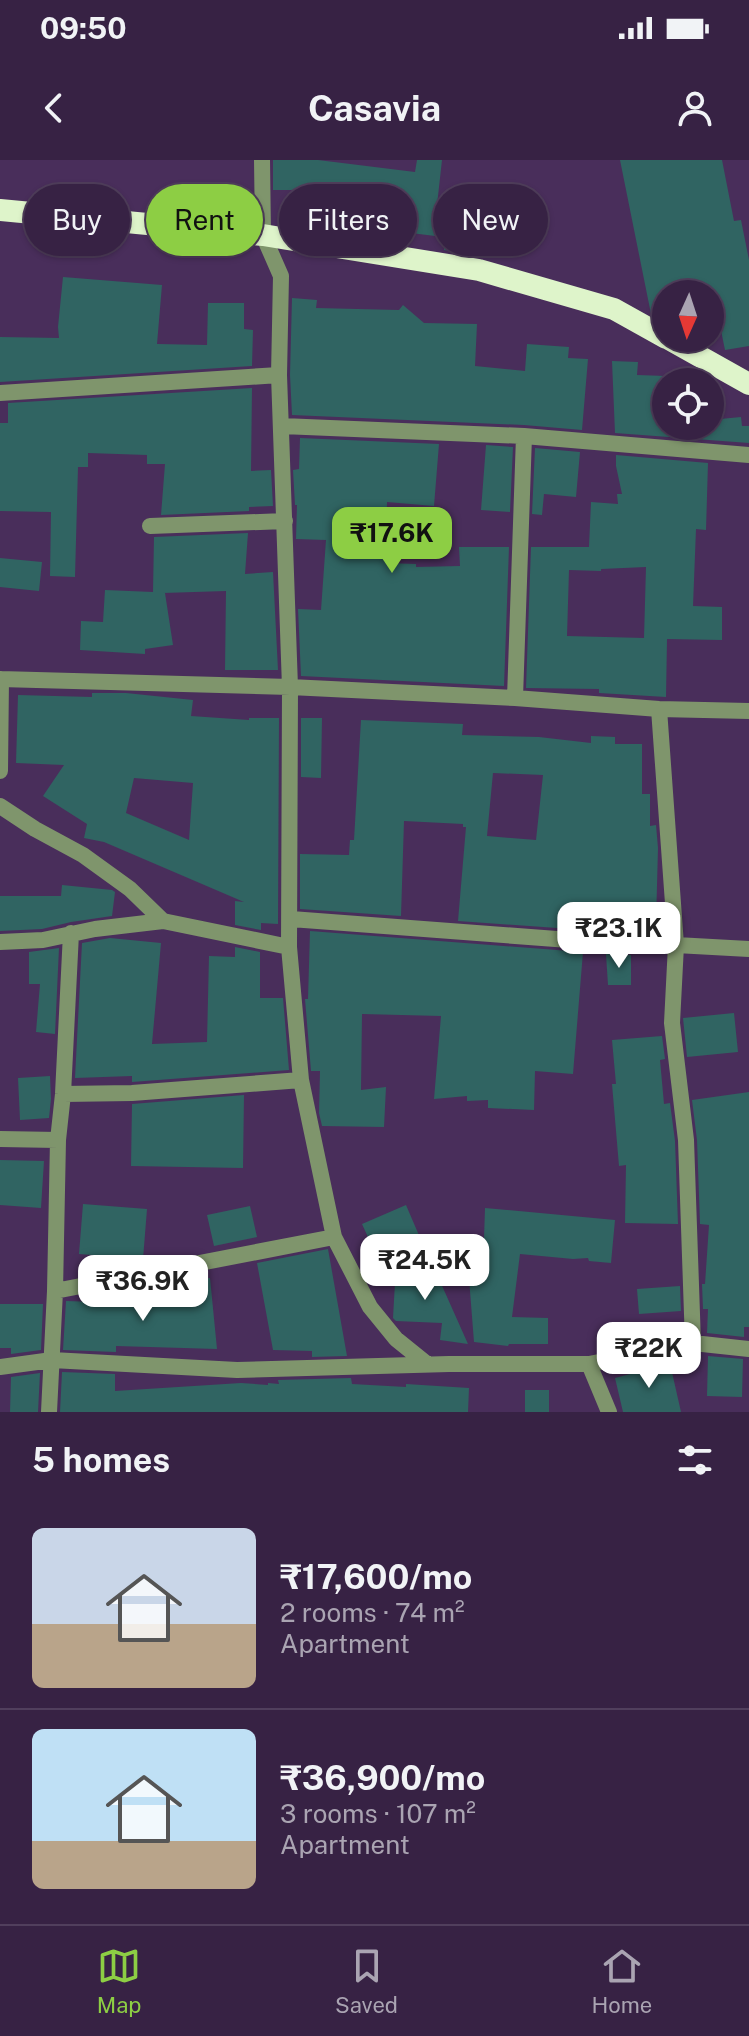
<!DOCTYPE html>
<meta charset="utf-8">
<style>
body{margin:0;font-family:"Public Sans",sans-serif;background:#3e2a4b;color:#f1f3f6;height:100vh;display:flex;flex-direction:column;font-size:30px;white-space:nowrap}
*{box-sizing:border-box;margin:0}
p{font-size:26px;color:#aaa4b2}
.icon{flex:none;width:44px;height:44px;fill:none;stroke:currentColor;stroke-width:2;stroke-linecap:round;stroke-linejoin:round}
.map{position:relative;height:1252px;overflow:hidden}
.sheet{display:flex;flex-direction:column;background:#372244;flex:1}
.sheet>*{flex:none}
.banner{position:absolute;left:24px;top:24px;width:702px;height:72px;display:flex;gap:16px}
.needle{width:52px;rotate:183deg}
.controls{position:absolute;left:652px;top:120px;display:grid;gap:16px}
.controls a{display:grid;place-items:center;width:72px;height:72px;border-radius:50%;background:#372244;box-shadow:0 2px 6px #0004,0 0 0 2px #513f5d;font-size:40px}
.price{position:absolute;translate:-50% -68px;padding:0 18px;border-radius:16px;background:#fff;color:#222;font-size:26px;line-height:52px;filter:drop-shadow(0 2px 4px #0008)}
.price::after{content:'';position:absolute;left:50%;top:48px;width:24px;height:18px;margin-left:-12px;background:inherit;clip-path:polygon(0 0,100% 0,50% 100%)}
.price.selected{background:#8dce44;color:#111}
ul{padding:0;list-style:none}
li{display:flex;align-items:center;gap:24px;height:200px;padding:0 32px}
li+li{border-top:2px solid #513f5d}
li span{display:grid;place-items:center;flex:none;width:224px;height:160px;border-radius:12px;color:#555}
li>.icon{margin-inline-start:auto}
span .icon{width:96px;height:96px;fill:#fffc;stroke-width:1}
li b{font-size:34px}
h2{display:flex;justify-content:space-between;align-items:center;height:96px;padding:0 32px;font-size:34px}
.tag{padding:0 28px;border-radius:36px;background:#372244;box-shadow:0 2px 6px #0004,0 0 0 2px #513f5d;font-size:28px;line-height:72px}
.tag.selected{background:#8dce44;color:#111}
.status{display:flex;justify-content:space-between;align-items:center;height:56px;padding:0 40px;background:#372244;direction:ltr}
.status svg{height:22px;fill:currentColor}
header{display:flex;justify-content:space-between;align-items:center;height:104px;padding:0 32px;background:#372244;font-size:36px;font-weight:700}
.menu{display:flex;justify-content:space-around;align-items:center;height:112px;border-top:2px solid #513f5d;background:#372244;font-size:22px;color:#aaa4b2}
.menu a{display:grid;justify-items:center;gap:4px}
.menu .selected{color:#8dce44}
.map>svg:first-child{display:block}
.building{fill:#306462;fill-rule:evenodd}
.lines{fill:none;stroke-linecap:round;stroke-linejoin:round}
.minor{stroke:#7f956c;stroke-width:16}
.trunk{stroke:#def4ca;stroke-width:22}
</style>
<div class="status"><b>09:50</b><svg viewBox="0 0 49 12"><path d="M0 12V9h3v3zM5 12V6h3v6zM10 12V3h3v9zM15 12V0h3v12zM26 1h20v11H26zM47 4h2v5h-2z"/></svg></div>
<header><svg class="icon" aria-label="back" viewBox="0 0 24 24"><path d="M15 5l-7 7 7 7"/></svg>Casavia<svg class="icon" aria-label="person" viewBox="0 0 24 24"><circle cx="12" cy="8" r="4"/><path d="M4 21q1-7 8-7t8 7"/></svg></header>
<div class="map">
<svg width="749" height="1252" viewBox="0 0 749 1252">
<rect width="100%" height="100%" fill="#492e5b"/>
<path class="building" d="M 273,0 L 318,0 L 415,12 L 417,0 L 442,0 L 437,45 L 487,43 L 489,95 L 477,96 L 444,90 L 443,77 L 347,65 L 347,68 L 305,63 L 310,30 L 273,30 Z
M 620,0 L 722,0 L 734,61 L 741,60 L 749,100 L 749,186 L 725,190 L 716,146 L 710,147 L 710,134 L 666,134 L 666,162 L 651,154 Z
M 63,117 L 162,125 L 157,184 L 207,185 L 208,143 L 244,143 L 244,169 L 253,170 L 252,206 L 0,222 L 0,177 L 59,178 L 58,167 Z
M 292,138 L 317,140 L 316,148 L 399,150 L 403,145 L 424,163 L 477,164 L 475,206 L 525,211 L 527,184 L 569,187 L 568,198 L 588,199 L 582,270 L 524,265 L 292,255 L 290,215 Z
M 612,201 L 638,202 L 637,215 L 666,216 L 666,266 L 710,266 L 710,260 L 741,257 L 742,266 L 749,266 L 749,283 L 615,273 Z
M 252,228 L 251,311 L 271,310 L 273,346 L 249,347 L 249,351 L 161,355 L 165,304 L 147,304 L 147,295 L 88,293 L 88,307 L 78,307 L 75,417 L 50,416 L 51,352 L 0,351 L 0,263 L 8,263 L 8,243 Z
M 300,278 L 439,284 L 434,346 L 387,342 L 386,403 L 416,404 L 416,407 L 460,406 L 459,387 L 509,387 L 504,526 L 301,516 L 298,449 L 321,450 L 326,380 L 296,379 L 297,345 L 295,345 L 293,310 L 299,309 Z
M 486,285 L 513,287 L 510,352 L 481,350 Z
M 535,288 L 580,292 L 576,337 L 544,334 L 542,355 L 532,354 Z
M 616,295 L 708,303 L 706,370 L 696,369 L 693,446 L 722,447 L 722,480 L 667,479 L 666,537 L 599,533 L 599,529 L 526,528 L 531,387 L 589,387 L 591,342 L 618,344 L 617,334 L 622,334 L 616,306 ZM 646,407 L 644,478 L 567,476 L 569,410 L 601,411 L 601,409 Z
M 248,373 L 245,414 L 273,412 L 278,510 L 225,510 L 226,431 L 163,433 L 165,433 L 173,485 L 145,489 L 145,494 L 80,490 L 81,461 L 103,462 L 105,430 L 153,432 L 154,377 Z
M 0,398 L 42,402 L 39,431 L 0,427 Z
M 92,533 L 126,533 L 193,540 L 191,556 L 249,560 L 249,558 L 279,558 L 278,764 L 261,763 L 261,770 L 235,765 L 235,741 L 244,742 L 104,682 L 84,678 L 87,664 L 43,636 L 64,605 L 16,603 L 18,535 L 92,537 ZM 134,618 L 193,623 L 189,680 L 126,653 Z
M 301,558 L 322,558 L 321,618 L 301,617 Z
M 361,560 L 463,564 L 462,575 L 539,577 L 591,583 L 591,576 L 615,577 L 615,584 L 642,584 L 642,634 L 650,634 L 650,666 L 656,665 L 658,688 L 656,763 L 631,763 L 631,773 L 604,772 L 603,761 L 586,761 L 585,770 L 458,761 L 466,667 L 463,667 L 463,664 L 404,661 L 401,756 L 300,749 L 300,694 L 349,695 L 350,680 L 354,680 ZM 493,613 L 543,615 L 536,680 L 487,676 Z
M 62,725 L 112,730 L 115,732 L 112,756 L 71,762 L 42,769 L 0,771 L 0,736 L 61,736 Z
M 310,771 L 583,792 L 573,914 L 535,911 L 534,950 L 488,948 L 488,940 L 467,941 L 467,936 L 434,939 L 441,856 L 362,854 L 361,930 L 386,927 L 384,967 L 322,966 L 319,953 L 320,911 L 311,911 L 305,839 L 308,839 Z
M 110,778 L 161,783 L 152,884 L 207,882 L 209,796 L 235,797 L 235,787 L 260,792 L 260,838 L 283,838 L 289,910 L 132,922 L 132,916 L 75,918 L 82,783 Z
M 59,788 L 55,874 L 36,872 L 40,824 L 29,824 L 29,792 Z
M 606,794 L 631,795 L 631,825 L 608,825 Z
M 734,853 L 738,892 L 687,897 L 683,858 Z
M 662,876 L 665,899 L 660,900 L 664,944 L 670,943 L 675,981 L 678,1064 L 625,1063 L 626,1005 L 619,1006 L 612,924 L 616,924 L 612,880 Z
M 50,916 L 51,939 L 49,958 L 20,960 L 18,918 Z
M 749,932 L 749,1167 L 744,1167 L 744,1177 L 707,1173 L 708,1149 L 703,1149 L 702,1124 L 705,1124 L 709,1065 L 700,1064 L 697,980 L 692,940 Z
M 244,935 L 243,1008 L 131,1006 L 132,944 Z
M 0,1000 L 44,1001 L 41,1048 L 0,1045 Z
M 83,1044 L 147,1049 L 143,1099 L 79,1094 Z
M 406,1045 L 421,1080 L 378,1099 L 362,1064 Z
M 250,1046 L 257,1077 L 214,1086 L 207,1055 Z
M 485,1048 L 615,1060 L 611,1103 L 589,1101 L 588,1098 L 573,1099 L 520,1094 L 512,1157 L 548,1158 L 548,1184 L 509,1184 L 508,1186 L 474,1182 L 466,1080 L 484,1079 Z
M 328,1089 L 347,1196 L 312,1197 L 312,1191 L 273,1190 L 257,1103 Z
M 396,1105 L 435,1110 L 468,1184 L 440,1180 L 442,1163 L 396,1161 L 393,1158 Z
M 210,1118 L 217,1189 L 116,1186 L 116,1192 L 63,1190 L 66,1141 L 189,1145 L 187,1119 Z
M 680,1126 L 681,1151 L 639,1154 L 637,1129 Z
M 0,1144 L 43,1144 L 41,1190 L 11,1194 L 11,1188 L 0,1188 Z
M 708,1196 L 743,1199 L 742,1237 L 707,1236 Z
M 669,1199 L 681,1252 L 623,1252 L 615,1218 L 649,1209 L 648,1203 Z
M 62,1212 L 115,1214 L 115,1231 L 241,1223 L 268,1225 L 268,1223 L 279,1224 L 278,1220 L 351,1218 L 352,1224 L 406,1227 L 406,1224 L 469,1228 L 468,1252 L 60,1252 Z
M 40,1213 L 38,1252 L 10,1252 L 11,1217 Z
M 525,1230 L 549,1230 L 549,1252 L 525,1252 Z"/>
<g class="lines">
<path class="minor" d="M 262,0 L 263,75 L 281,116 L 279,215 L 290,527 L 289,787 L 301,920 L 334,1077 L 370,1147 L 396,1179 L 427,1204
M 0,233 L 279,215
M 282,266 L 524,276 L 749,295
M 150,366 L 285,361
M 0,519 L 290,527 L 515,538 L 659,549 L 749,551
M 515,538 L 524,276
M 0,611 L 1,519
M 0,646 L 35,669 L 83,695 L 130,729 L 163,761 L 289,787
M 291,759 L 609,783 L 676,785 L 749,789
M 71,773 L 63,934 L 58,980 L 55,1131 L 334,1077
M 0,782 L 43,780 L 95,769 L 163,761
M 63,934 L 132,933 L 301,920
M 0,979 L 58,980
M 693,1183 L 749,1189
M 0,1207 L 52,1200 L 237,1210 L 449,1204 L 589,1204
M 49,1252 L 55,1131
M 609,1252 L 589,1204 L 693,1183 L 686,980 L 672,863 L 676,785 L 659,549"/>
<path class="trunk" d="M 0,50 L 263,75 L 479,110 L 614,149 L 666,178
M 667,178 L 749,224"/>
</g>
</svg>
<div class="controls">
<a><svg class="needle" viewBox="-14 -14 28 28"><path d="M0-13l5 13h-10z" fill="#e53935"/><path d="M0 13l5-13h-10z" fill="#aaa4b2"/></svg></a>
<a><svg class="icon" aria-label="locate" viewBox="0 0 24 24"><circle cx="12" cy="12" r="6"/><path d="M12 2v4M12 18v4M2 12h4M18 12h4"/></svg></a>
</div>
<b class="price selected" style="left:392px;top:415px">₹17.6K</b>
<b class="price" style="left:619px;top:810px">₹23.1K</b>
<b class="price" style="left:425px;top:1142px">₹24.5K</b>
<b class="price" style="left:143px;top:1163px">₹36.9K</b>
<b class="price" style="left:649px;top:1230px">₹22K</b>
<div class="banner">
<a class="tag">Buy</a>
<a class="tag selected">Rent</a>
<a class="tag">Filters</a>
<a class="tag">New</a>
</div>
</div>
<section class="sheet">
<h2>5 homes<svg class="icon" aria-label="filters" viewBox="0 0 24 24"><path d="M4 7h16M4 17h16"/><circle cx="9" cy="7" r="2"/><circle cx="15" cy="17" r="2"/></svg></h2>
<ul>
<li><span style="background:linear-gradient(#c9d6e8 60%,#b9a48a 0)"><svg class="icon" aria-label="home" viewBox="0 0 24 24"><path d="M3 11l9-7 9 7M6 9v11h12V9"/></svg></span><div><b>₹17,600/mo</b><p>2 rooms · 74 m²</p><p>Apartment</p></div></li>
<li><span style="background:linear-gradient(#bfe0f5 70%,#b9a48a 0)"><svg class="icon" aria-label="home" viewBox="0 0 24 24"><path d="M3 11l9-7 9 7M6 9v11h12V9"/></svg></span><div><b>₹36,900/mo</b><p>3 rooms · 107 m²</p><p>Apartment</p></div></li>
</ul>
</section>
<nav class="menu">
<a class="selected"><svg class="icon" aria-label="map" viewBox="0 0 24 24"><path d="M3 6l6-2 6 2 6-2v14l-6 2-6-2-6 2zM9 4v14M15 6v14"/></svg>Map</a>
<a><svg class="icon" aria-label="saved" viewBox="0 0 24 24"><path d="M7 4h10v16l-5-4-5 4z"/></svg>Saved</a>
<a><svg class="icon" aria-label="home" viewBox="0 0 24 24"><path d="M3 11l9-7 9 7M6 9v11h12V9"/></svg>Home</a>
</nav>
